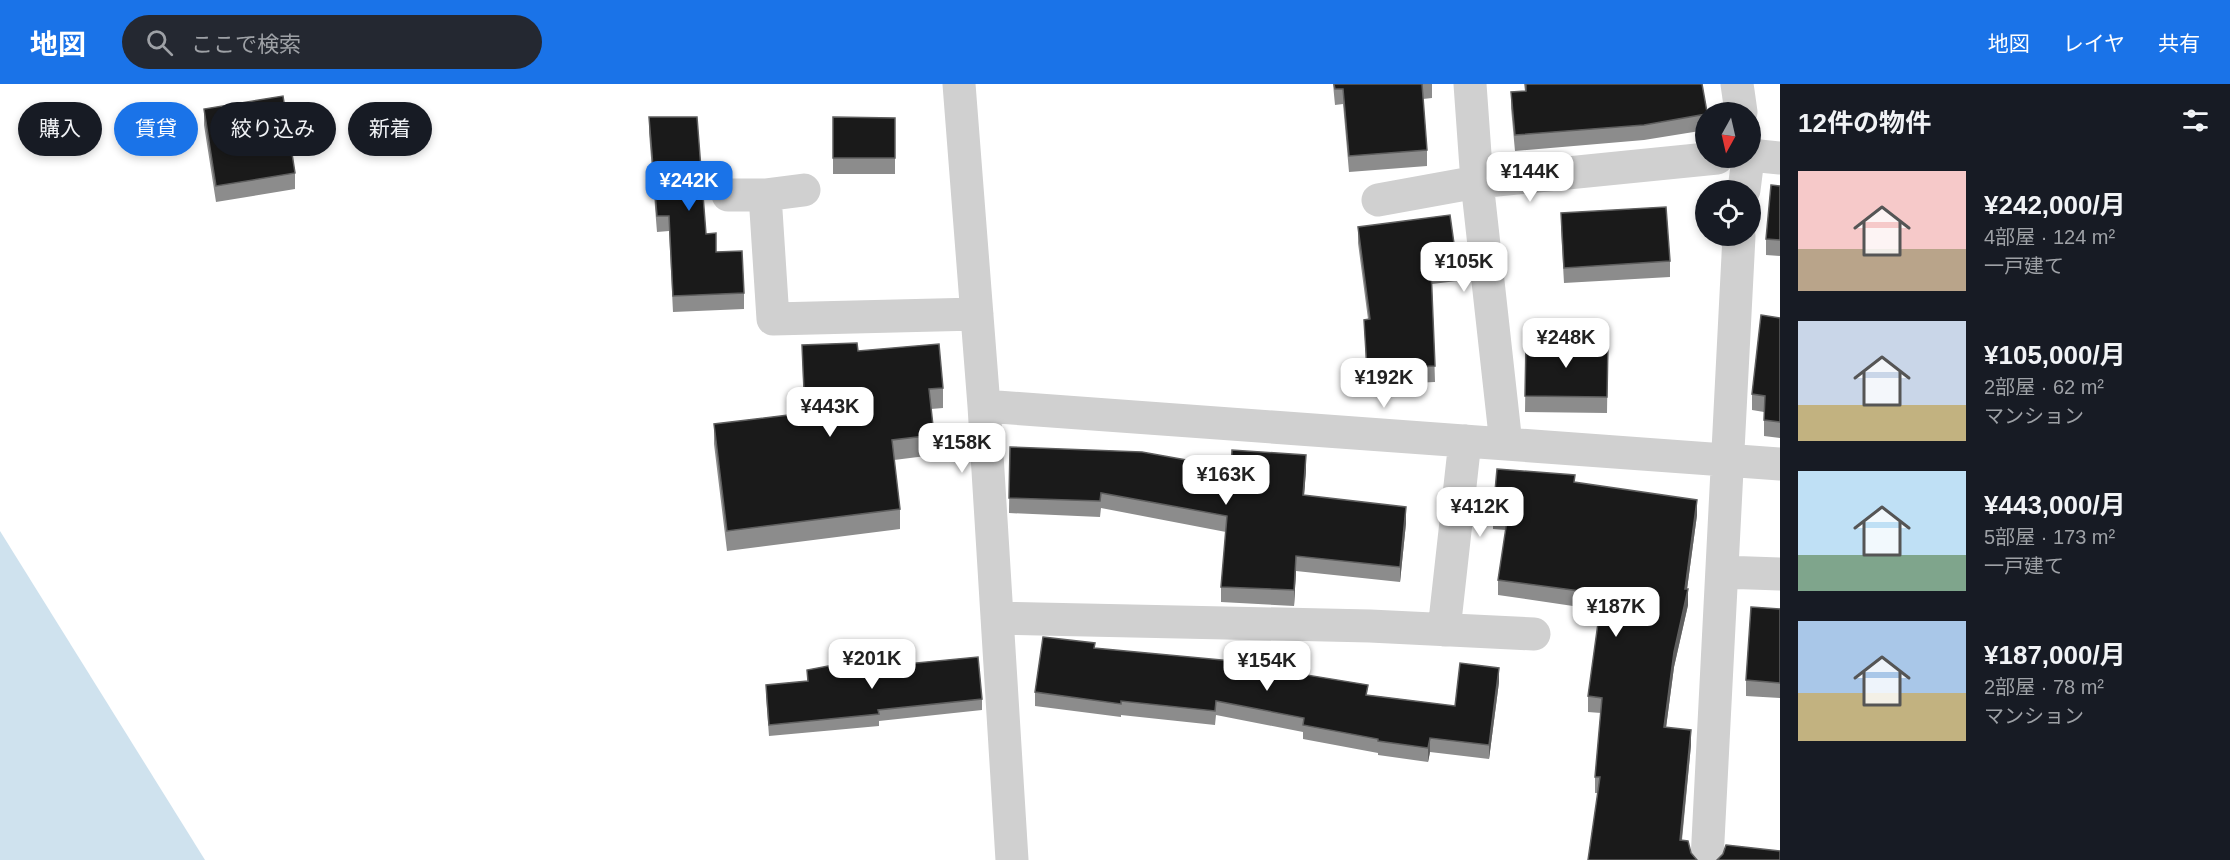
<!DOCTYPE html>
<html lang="ja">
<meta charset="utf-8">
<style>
body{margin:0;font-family:Arial,"Noto Sans JP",sans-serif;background:#242831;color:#f1f3f6;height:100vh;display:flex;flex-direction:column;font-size:22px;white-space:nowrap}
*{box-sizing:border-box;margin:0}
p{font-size:20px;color:#9ea1a6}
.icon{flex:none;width:33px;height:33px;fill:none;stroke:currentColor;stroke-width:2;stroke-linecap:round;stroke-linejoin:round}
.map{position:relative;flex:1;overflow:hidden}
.details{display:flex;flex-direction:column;background:#171b24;width:450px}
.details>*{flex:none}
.hud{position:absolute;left:18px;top:18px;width:570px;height:54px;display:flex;gap:12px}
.needle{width:39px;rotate:188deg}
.tools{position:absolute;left:1695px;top:18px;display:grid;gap:12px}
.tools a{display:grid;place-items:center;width:66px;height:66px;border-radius:50%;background:#171b24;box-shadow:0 3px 9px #0003;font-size:30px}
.price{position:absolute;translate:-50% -51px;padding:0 14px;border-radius:12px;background:#fff;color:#222;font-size:20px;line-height:39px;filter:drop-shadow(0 2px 3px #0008)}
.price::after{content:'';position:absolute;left:50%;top:36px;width:18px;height:14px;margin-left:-9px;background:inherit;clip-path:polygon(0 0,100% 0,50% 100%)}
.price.current{background:#1a73e8;color:#fff}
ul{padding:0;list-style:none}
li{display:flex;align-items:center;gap:18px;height:150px;padding:0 18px}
li span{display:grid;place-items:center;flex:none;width:168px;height:120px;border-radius:0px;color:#555}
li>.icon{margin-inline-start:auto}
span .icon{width:72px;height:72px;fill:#fffc;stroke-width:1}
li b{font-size:26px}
h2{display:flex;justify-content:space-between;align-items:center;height:72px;padding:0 18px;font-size:26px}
.pill{padding:0 21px;border-radius:27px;background:#171b24;box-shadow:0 3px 9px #0003;font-size:21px;line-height:54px}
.pill.current{background:#1a73e8;color:#fff}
header{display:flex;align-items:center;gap:36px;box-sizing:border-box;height:84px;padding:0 30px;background:#1a73e8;color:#fff}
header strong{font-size:28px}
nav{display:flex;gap:33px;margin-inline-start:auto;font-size:21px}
.search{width:420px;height:54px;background:#242831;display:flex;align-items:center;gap:15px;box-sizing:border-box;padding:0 21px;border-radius:33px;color:#9ea1a6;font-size:22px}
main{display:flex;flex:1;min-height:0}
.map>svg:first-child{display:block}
.water{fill:#cfe2ee}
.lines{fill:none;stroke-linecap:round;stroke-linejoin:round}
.minor{stroke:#d0d0d0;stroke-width:33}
.wall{fill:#8c8c8c}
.shaded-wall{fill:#5f5f5f}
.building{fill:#1a1a1a;stroke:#5f5f5f;stroke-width:1.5}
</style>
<header>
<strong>地図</strong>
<div class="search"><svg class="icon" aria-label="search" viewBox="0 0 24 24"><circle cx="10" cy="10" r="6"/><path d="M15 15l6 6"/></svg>ここで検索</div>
<nav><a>地図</a><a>レイヤ</a><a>共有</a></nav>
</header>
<main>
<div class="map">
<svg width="1780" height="776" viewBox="0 0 1780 776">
<rect width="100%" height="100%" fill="#fff"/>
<path class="water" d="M 0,447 L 205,776 L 0,776 Z"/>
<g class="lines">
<path class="minor" d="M 959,0 L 984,322 L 1012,776
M 1470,0 L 1477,98 L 1717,74
M 1737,0 L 1741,28
M 1750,71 L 1780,74
M 804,106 L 765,111 L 773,235 L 977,230
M 1744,106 L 1748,74
M 728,111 L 765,111
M 1378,116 L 1477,98 L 1506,360
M 984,322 L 1780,380
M 1722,488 L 1780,490
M 997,534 L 1370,542 L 1534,550
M 1444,546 L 1465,357
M 1707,776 L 1739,152"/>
</g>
<path class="wall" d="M 1333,0 L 1432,0 L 1432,14 L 1423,15 L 1427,66 L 1427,82 L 1349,88 L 1343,20 L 1335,21 Z
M 1524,0 L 1702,0 L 1706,28 L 1706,46 L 1644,56 L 1515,67 L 1511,24 L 1511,8 L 1525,7 Z
M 204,25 L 295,89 L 295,105 L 216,118 L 204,41 Z
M 649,33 L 706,150 L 716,168 L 744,209 L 744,225 L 673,228 L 669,147 L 657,148 L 649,49 Z
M 833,33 L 895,34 L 895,90 L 833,90 Z
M 1780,102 L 1780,172 L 1766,171 L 1766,155 Z
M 1561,129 L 1670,177 L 1670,193 L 1564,199 L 1561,145 Z
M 1358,143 L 1457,181 L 1457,197 L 1432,200 L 1435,298 L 1367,301 L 1364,236 L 1368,235 L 1358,159 Z
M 1780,234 L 1780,354 L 1764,352 L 1764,328 L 1752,326 L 1752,310 Z
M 1526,257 L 1608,258 L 1607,329 L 1525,328 Z
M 802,261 L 858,267 L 943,304 L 943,324 L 931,325 L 934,351 L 934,371 L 894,376 L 900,425 L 900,445 L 727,467 L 714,360 L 714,340 L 804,329 Z
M 1010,363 L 1231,384 L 1306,386 L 1304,411 L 1406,439 L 1400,498 L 1296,487 L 1294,522 L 1221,518 L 1221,503 L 1226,448 L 1101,424 L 1100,433 L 1009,429 Z
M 1575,398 L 1697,431 L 1687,505 L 1688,521 L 1674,583 L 1666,643 L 1691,661 L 1682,756 L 1691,769 L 1598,709 L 1595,709 L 1595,693 L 1601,629 L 1588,628 L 1588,612 L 1600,526 L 1498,511 L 1498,496 L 1506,446 L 1493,445 L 1493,429 Z
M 1780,525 L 1780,614 L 1746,612 L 1746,596 Z
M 1095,564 L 1289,588 L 1368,611 L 1455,622 L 1499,598 L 1489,675 L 1430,668 L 1428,678 L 1378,671 L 1378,669 L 1303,655 L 1303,648 L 1216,631 L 1215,641 L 1121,631 L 1121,633 L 1035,622 L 1035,608 Z
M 875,583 L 982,615 L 982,626 L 879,637 L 879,642 L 769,652 L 766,612 L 766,601 L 807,597 L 807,586 Z"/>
<path class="shaded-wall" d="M 1306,371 L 1306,386 L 1303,426 L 1303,411 Z
M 1697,416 L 1697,431 L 1685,520 L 1685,505 Z
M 1406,423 L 1406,439 L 1400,498 L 1400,483 Z
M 1296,472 L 1296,487 L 1294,522 L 1294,506 Z
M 1688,505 L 1688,521 L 1674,583 L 1664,659 L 1664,643 L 1674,568 Z
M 1499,584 L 1499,598 L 1489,675 L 1489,661 Z
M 1691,646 L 1691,661 L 1680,772 L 1680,756 Z
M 1430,654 L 1430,668 L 1428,678 L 1428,664 Z"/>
<path class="building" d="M 1334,0 L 1422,0 L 1427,66 L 1349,72 L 1343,5 L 1335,5 Z
M 1526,0 L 1702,0 L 1707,28 L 1706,28 L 1706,30 L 1644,41 L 1515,51 L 1511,8 L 1526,7 Z
M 283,12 L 295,89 L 216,102 L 204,25 Z
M 649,33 L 697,33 L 706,150 L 716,149 L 716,168 L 742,167 L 744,209 L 673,212 L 669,132 L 657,132 Z
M 833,33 L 895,34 L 895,74 L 833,74 Z
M 1771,101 L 1780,102 L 1780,156 L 1766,155 Z
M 1666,123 L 1670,177 L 1564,184 L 1561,129 Z
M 1450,131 L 1457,181 L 1431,185 L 1435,282 L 1367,285 L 1364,236 L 1370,235 L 1358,143 Z
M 1761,231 L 1780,234 L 1780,338 L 1764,336 L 1765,312 L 1752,310 Z
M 1526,257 L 1608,258 L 1607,313 L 1525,312 Z
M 857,259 L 858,267 L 939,260 L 943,304 L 929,305 L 934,351 L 892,356 L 900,425 L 727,447 L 714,340 L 805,329 L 802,261 Z
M 1010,363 L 1142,368 L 1231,384 L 1232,366 L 1306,371 L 1303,411 L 1406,423 L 1400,483 L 1296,472 L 1294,506 L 1221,503 L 1227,432 L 1101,409 L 1100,417 L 1009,414 Z
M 1497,385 L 1575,391 L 1574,398 L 1697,416 L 1685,505 L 1688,505 L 1674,568 L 1664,643 L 1691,646 L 1680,756 L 1688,757 L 1691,769 L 1697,776 L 1588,776 L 1600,693 L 1595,693 L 1602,614 L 1588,612 L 1602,510 L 1498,496 L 1508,430 L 1493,429 Z
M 1751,523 L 1780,525 L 1780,599 L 1746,596 Z
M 1043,553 L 1095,559 L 1094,564 L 1243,578 L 1244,573 L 1289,583 L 1288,588 L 1368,601 L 1366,611 L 1455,622 L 1460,579 L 1499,584 L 1489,661 L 1430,654 L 1428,664 L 1378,657 L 1378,655 L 1303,641 L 1304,634 L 1216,617 L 1215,627 L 1121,617 L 1121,620 L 1035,608 Z
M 978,573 L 982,615 L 878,626 L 879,630 L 769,641 L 766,601 L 808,597 L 807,586 L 844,579 L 874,577 L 875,583 Z
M 1726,761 L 1780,767 L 1780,776 L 1717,776 L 1723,770 Z"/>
</svg>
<div class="tools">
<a><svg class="needle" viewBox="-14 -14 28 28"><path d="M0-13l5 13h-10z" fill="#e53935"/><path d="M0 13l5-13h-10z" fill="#9ea1a6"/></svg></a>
<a><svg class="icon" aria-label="locate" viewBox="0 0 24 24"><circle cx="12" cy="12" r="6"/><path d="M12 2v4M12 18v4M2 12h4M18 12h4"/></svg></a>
</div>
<b class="price" style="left:1530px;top:119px">¥144K</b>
<b class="price current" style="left:689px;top:128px">¥242K</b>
<b class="price" style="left:1464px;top:209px">¥105K</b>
<b class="price" style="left:1566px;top:285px">¥248K</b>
<b class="price" style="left:1384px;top:325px">¥192K</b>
<b class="price" style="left:830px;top:354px">¥443K</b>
<b class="price" style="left:962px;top:390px">¥158K</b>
<b class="price" style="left:1226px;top:422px">¥163K</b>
<b class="price" style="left:1480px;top:454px">¥412K</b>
<b class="price" style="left:1616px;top:554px">¥187K</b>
<b class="price" style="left:872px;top:606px">¥201K</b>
<b class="price" style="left:1267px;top:608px">¥154K</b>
<div class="hud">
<a class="pill">購入</a>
<a class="pill current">賃貸</a>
<a class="pill">絞り込み</a>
<a class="pill">新着</a>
</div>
</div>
<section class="details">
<h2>12件の物件<svg class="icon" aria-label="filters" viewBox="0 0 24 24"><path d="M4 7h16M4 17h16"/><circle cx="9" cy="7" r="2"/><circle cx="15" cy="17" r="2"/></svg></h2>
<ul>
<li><span style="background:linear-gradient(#f6c9c9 65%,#b9a48a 0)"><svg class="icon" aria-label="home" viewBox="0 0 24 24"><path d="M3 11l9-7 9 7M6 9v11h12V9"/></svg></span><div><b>¥242,000/月</b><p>4部屋 · 124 m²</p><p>一戸建て</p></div></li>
<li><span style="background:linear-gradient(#c9d6e8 70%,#c2b280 0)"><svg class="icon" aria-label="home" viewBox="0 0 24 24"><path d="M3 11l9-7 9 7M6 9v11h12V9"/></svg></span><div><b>¥105,000/月</b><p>2部屋 · 62 m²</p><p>マンション</p></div></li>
<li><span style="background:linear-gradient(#bfe0f5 70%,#7fa58c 0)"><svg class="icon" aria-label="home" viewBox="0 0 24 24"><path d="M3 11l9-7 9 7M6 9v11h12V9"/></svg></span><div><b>¥443,000/月</b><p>5部屋 · 173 m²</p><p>一戸建て</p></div></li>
<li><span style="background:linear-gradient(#a9c7e8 60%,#c2b280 0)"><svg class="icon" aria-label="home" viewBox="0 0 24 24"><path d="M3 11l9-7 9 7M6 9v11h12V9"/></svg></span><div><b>¥187,000/月</b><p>2部屋 · 78 m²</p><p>マンション</p></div></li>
</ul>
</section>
</main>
